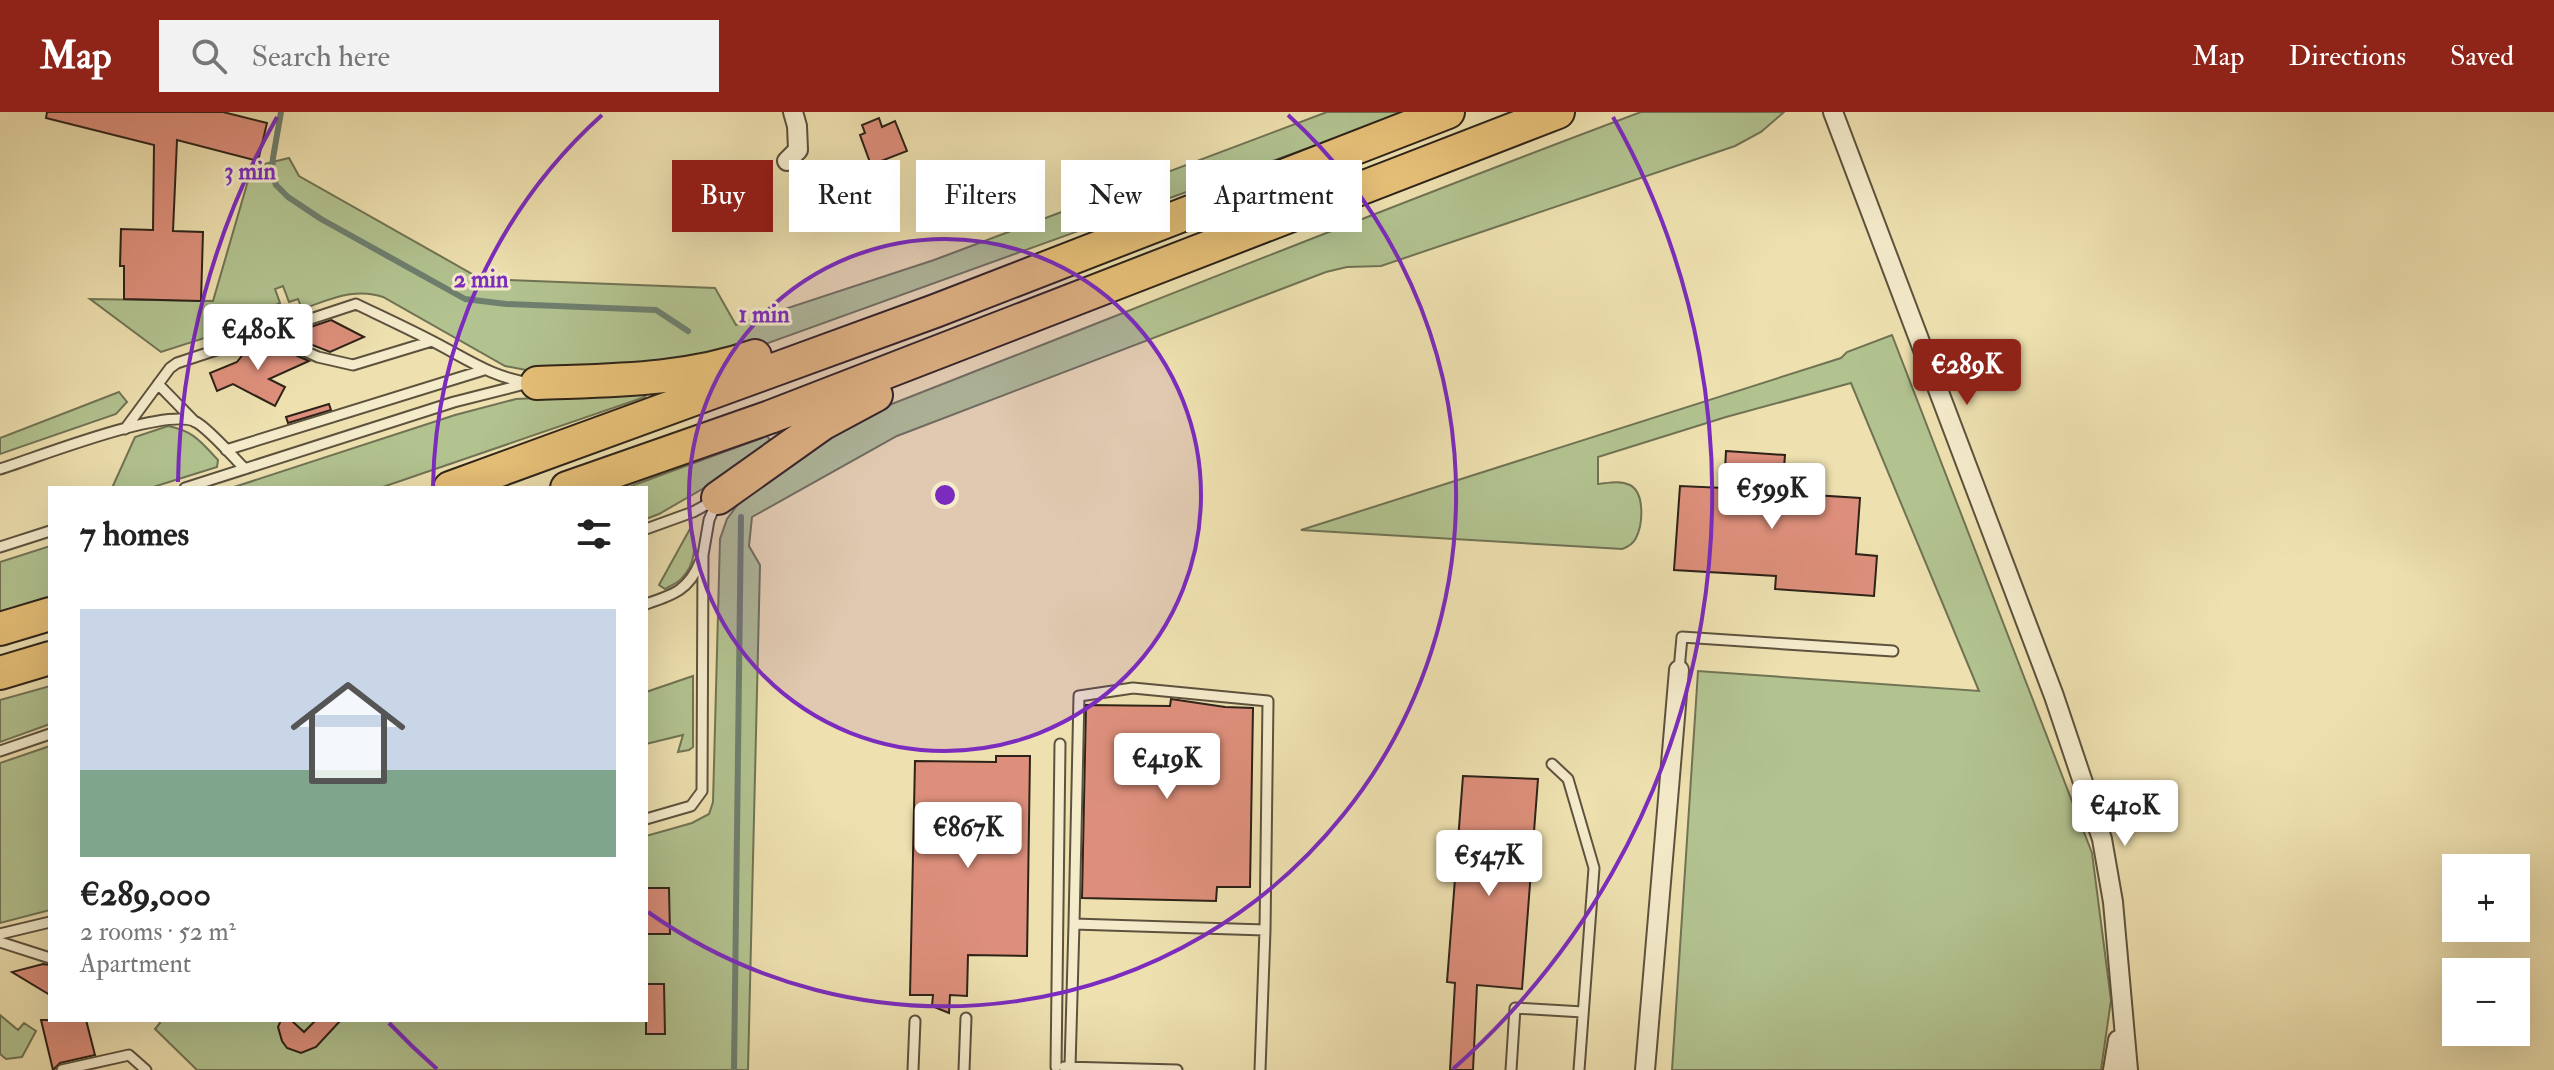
<!DOCTYPE html>
<meta charset="utf-8">
<style>
body{margin:0;font-family:"IM FELL Double Pica",serif;background:#f2f2f2;color:#222;height:100vh;display:flex;flex-direction:column;font-size:30px;white-space:nowrap}
*{box-sizing:border-box;margin:0}
p{font-size:26px;color:#767676}
.icon{flex:none;width:44px;height:44px;fill:none;stroke:currentColor;stroke-width:2;stroke-linecap:round;stroke-linejoin:round}
.map{position:relative;flex:1;overflow:hidden}
.drawer{position:absolute;left:48px;top:374px;width:600px;height:536px;display:flex;flex-direction:column;background:#fff;border-radius:0px;box-shadow:0 8px 32px #0002}
.drawer>*{flex:none}
.banner{position:absolute;left:672px;top:48px;width:760px;height:72px;display:flex;gap:16px}
.buttons{position:absolute;left:2442px;top:742px;display:grid;gap:16px}
.buttons a{display:grid;place-items:center;width:88px;height:88px;border-radius:0px;background:#fff;box-shadow:0 8px 32px #0002;font-size:40px}
.price{position:absolute;translate:-50% -68px;padding:0 18px;border-radius:8px;background:#fff;color:#222;font-size:26px;line-height:52px;filter:drop-shadow(0 2px 4px #0008)}
.price::after{content:'';position:absolute;left:50%;top:48px;width:24px;height:18px;margin-left:-12px;background:inherit;clip-path:polygon(0 0,100% 0,50% 100%)}
.price.on{background:#8f2418;color:#fff}
ul{padding:0;list-style:none}
li{display:grid;align-content:center;gap:16px;height:424px;padding:0 32px}
li span{display:grid;place-items:center;height:248px;border-radius:0px;color:#555}
li>.icon{margin-inline-start:auto}
span .icon{width:144px;height:144px;fill:#fffc;stroke-width:1}
li b{font-size:34px}
h2{display:flex;justify-content:space-between;align-items:center;height:96px;padding:0 32px;font-size:34px}
.chip{padding:0 28px;border-radius:0px;background:#fff;box-shadow:0 8px 32px #0002;font-size:28px;line-height:72px}
.chip.on{background:#8f2418;color:#fff}
header{display:flex;align-items:center;gap:48px;box-sizing:border-box;height:112px;padding:0 40px;background:#8f2418;color:#fff}
header strong{font-size:38px}
nav{display:flex;gap:44px;margin-inline-start:auto;font-size:28px}
.search{width:560px;height:72px;background:#f2f2f2;display:flex;align-items:center;gap:20px;box-sizing:border-box;padding:0 28px;border-radius:0px;color:#767676;font-size:30px}
.map>svg:first-child{display:block}
.green{fill:#b2c390;stroke:#707354;stroke-width:2}
.lines{fill:none;stroke-linecap:round;stroke-linejoin:round}
.stream{stroke:#6e7f6f;stroke-width:6}
.building{fill:#dd8f7b;stroke:#2d2318;stroke-width:2}
.lane-casing{stroke:#5d523e;stroke-width:13}
.street-casing{stroke:#5d523e;stroke-width:22}
.highway-casing{stroke:#2d2318;stroke-width:36}
.lane{stroke:#f4ebcb;stroke-width:9}
.street{stroke:#f4ebcb;stroke-width:18}
.highway{stroke:#e7c078;stroke-width:32}
.ring{fill:none;stroke:#7b2cbf;stroke-width:4}
.centre{fill:#7b2cbf;stroke:#f4ebcb;stroke-width:4}
.ring-label{font-size:24px;text-anchor:middle;font-weight:bold;fill:#7b2cbf;stroke:#f4ebcb;stroke-width:6;stroke-linejoin:round;paint-order:stroke}
</style>
<header>
<strong>Map</strong>
<div class="search"><svg class="icon" aria-label="search" viewBox="0 0 24 24"><circle cx="10" cy="10" r="6"/><path d="M15 15l6 6"/></svg>Search here</div>
<nav><a>Map</a><a>Directions</a><a>Saved</a></nav>
</header>
<div class="map">
<svg width="2554" height="958" viewBox="0 0 2554 958">
<rect width="100%" height="100%" fill="#eee0af"/>
<filter id="stains"><feTurbulence type="fractalNoise" baseFrequency=".0025" numOctaves="4"/><feColorMatrix values="0 0 0 0 .2 0 0 0 0 .09 0 0 0 0 .02 0 0 0 .5 -.17"/></filter>
<radialGradient id="worn" r=".72"><stop offset=".6" stop-color="#630" stop-opacity="0"/><stop offset="1" stop-color="#630" stop-opacity=".3"/></radialGradient>
<path class="green" d="M 1327,0 L 1408,0 L 735,243 L 567,260 L 526,258 L 505,254 L 383,185 C 355,175 329,188 302,197 L 298,187 L 289,190 L 283,174 L 275,177 L 280,191 L 267,197 L 270,205 L 161,240 L 90,187 L 213,189 L 252,55 L 289,46 L 299,64 L 481,167 L 715,176 L 736,213 L 934,148 Z
M 1641,0 L 1784,0 L 1761,20 L 1735,34 L 1381,154 L 1347,155 L 1326,160 L 897,324 L 752,405 L 749,434 L 760,453 L 748,958 L 197,958 L 155,917 L 160,911 L 158,908 L 646,908 L 646,724 L 692,711 L 709,702 L 713,690 L 720,427 L 727,407 L 744,384 L 825,325 L 874,299 C 1130,199 1384,96 1641,0 Z
M 1892,223 L 2092,741 L 2111,888 L 2101,958 L 1672,958 L 1698,559 L 1979,579 L 1851,271 L 1726,305 L 1598,345 L 1598,372 C 1608,371 1620,368 1630,373 C 1645,381 1643,412 1636,426 C 1633,432 1628,435 1622,437 L 1301,418 L 1841,246 L 1847,240 Z
M 119,280 L 127,290 L 116,302 L 0,342 L 0,326 Z
M 639,281 L 645,285 L 380,376 L 231,376 L 455,303 L 516,287 Z
M 168,314 C 194,319 201,330 218,348 L 217,355 L 150,376 L 112,376 L 135,325 Z
M 767,324 L 775,335 L 659,402 L 646,407 L 646,376 L 626,376 Z
M 691,415 C 697,432 695,453 682,466 C 678,471 670,474 665,477 L 659,473 Z
M 50,434 L 50,485 L 0,500 L 0,450 Z
M 693,564 L 693,635 L 689,638 L 678,640 L 683,623 L 646,632 L 646,580 Z
M 50,574 L 50,612 L 0,630 L 0,588 Z
M 50,634 L 50,798 L 0,811 L 0,651 Z
M 0,903 L 18,918 L 24,911 L 36,919 L 22,945 L 6,947 L 0,942 Z"/>
<g class="lines">
<path class="stream" d="M 281,0 L 273,46 L 272,60 L 276,73 L 288,85 L 321,107 L 465,187 L 506,192 L 656,198 L 688,219
M 734,958 L 741,405"/>
</g>
<path class="building" d="M 47,0 L 223,0 L 267,11 L 258,49 L 177,28 L 173,119 L 203,120 L 201,189 L 124,187 L 124,154 L 120,154 L 121,117 L 153,118 L 154,33 L 46,6 Z
M 879,6 L 882,15 L 895,9 L 907,39 L 871,53 L 860,23 L 865,21 L 862,13 Z
M 761,50 L 771,81 L 733,93 L 723,63 Z
M 331,208 L 364,225 L 330,240 L 287,223 Z
M 266,230 L 309,249 L 269,267 L 285,275 L 275,294 L 233,272 L 217,279 L 210,261 L 237,250 L 248,236 Z
M 329,292 L 331,298 L 288,311 L 286,305 Z
M 1726,339 L 1785,343 L 1782,381 L 1860,386 L 1856,442 L 1877,444 L 1874,484 L 1775,477 L 1776,464 L 1674,458 L 1680,374 L 1724,376 Z
M 1171,587 L 1225,595 L 1253,596 L 1250,775 L 1217,775 L 1216,789 L 1082,786 L 1086,593 L 1170,594 Z
M 996,644 L 1030,644 L 1027,844 L 968,843 L 967,884 L 950,883 L 949,901 L 932,894 L 933,883 L 910,883 L 915,649 L 996,650 Z
M 1463,664 L 1538,667 L 1522,877 L 1477,873 L 1473,958 L 1450,958 L 1455,871 L 1447,870 Z
M 646,776 L 669,776 L 670,822 L 646,822 Z
M 43,852 L 50,853 L 50,883 L 12,860 Z
M 646,872 L 664,872 L 665,922 L 646,922 Z
M 41,908 L 86,908 L 95,943 L 60,951 L 53,958 Z
M 281,908 L 291,908 L 304,920 L 316,908 L 341,908 L 316,935 L 301,941 L 287,936 L 282,929 L 278,915 Z"/>
<g class="lines">
<g class="lane-casing">
<path id="lane" d="M 267,222 L 318,245 L 353,253 L 432,229
M 158,272 L 195,310
M 125,317 L 170,256 L 177,251 L 356,192 C 381,204 405,215 430,228 C 464,245 493,267 533,271
M 226,338 L 484,258
M 0,357 C 36,346 166,294 196,310 C 210,318 233,345 245,357
M 185,376 L 454,290 L 521,273
M 646,417 L 693,400 L 715,388
M 0,435 L 50,419
M 646,492 C 673,483 689,478 700,450
M 1679,558 L 1682,525 L 1893,539
M 0,639 L 50,622
M 1552,652 L 1568,667 L 1594,756 L 1579,958
M 646,707 L 691,694 L 702,679 L 703,443 L 709,408 L 717,389
M 1074,812 L 1079,584 L 1133,576 L 1268,589 L 1265,818
M 0,822 L 50,810
M 0,830 L 50,846
M 1056,955 L 1060,632
M 1064,955 L 1177,958
M 1070,955 L 1074,812 L 1265,818 L 1260,958
M 62,958 L 129,943 L 146,958
M 913,958 L 915,909
M 964,958 L 966,906
M 1511,958 L 1515,896 L 1583,900"/>
</g>
<g class="street-casing">
<path id="street" d="M 1833,0 L 2054,584 L 2102,727 L 2113,790 L 2128,958
M 787,49 L 798,38 L 797,14 L 793,0
M 1645,958 L 1679,558
M 2113,958 L 2118,928"/>
</g>
<g class="highway-casing">
<path id="highway" d="M 537,271 C 610,268 684,269 755,244
M 450,376 L 935,199 L 1448,0
M 567,376 L 770,305 L 1558,0
M 718,386 L 822,312 L 876,283
M 0,517 L 50,502
M 0,561 L 50,546"/>
</g>
<use href="#lane" class="lane"/>
<use href="#street" class="street"/>
<use href="#highway" class="highway"/>
</g>
<circle cx="945" cy="383" r="256" fill="#7b2cbf" fill-opacity=".12"/>
<g class="ring">
<circle cx="945" cy="383" r="256"/>
<path d="M433 374A512 512 0 0 1 602 3M1288 3A512 512 0 0 1 648 800"/>
<path d="M437 957A767 767 0 0 1 389 911M178 370A767 767 0 0 1 277 5M1613 5A767 767 0 0 1 1453 957"/>
</g>
<circle cx="945" cy="383" r="12" class="centre"/>
<g class="ring-label">
<text x="250" y="67">3 min</text>
<text x="481" y="175">2 min</text>
<text x="764" y="210">1 min</text>
</g>
<rect width="100%" height="100%" filter="url(#stains)"/>
<rect width="100%" height="100%" fill="url(#worn)"/>
</svg>
<div class="buttons">
<a>+</a>
<a>−</a>
</div>
<b class="price" style="left:258px;top:260px">€480K</b>
<b class="price on" style="left:1967px;top:295px">€289K</b>
<b class="price" style="left:1772px;top:419px">€599K</b>
<b class="price" style="left:1167px;top:689px">€419K</b>
<b class="price" style="left:2125px;top:736px">€410K</b>
<b class="price" style="left:968px;top:758px">€867K</b>
<b class="price" style="left:1489px;top:786px">€547K</b>
<div class="banner">
<a class="chip on">Buy</a>
<a class="chip">Rent</a>
<a class="chip">Filters</a>
<a class="chip">New</a>
<a class="chip">Apartment</a>
</div>
<section class="drawer">
<h2>7 homes<svg class="icon" aria-label="filters" viewBox="0 0 24 24"><path d="M4 7h16M4 17h16"/><circle cx="9" cy="7" r="2"/><circle cx="15" cy="17" r="2"/></svg></h2>
<ul>
<li><span style="background:linear-gradient(#c9d6e8 65%,#7fa58c 0)"><svg class="icon" aria-label="home" viewBox="0 0 24 24"><path d="M3 11l9-7 9 7M6 9v11h12V9"/></svg></span><div><b>€289,000</b><p>2 rooms · 52 m²</p><p>Apartment</p></div></li>
</ul>
</section>
</div>
